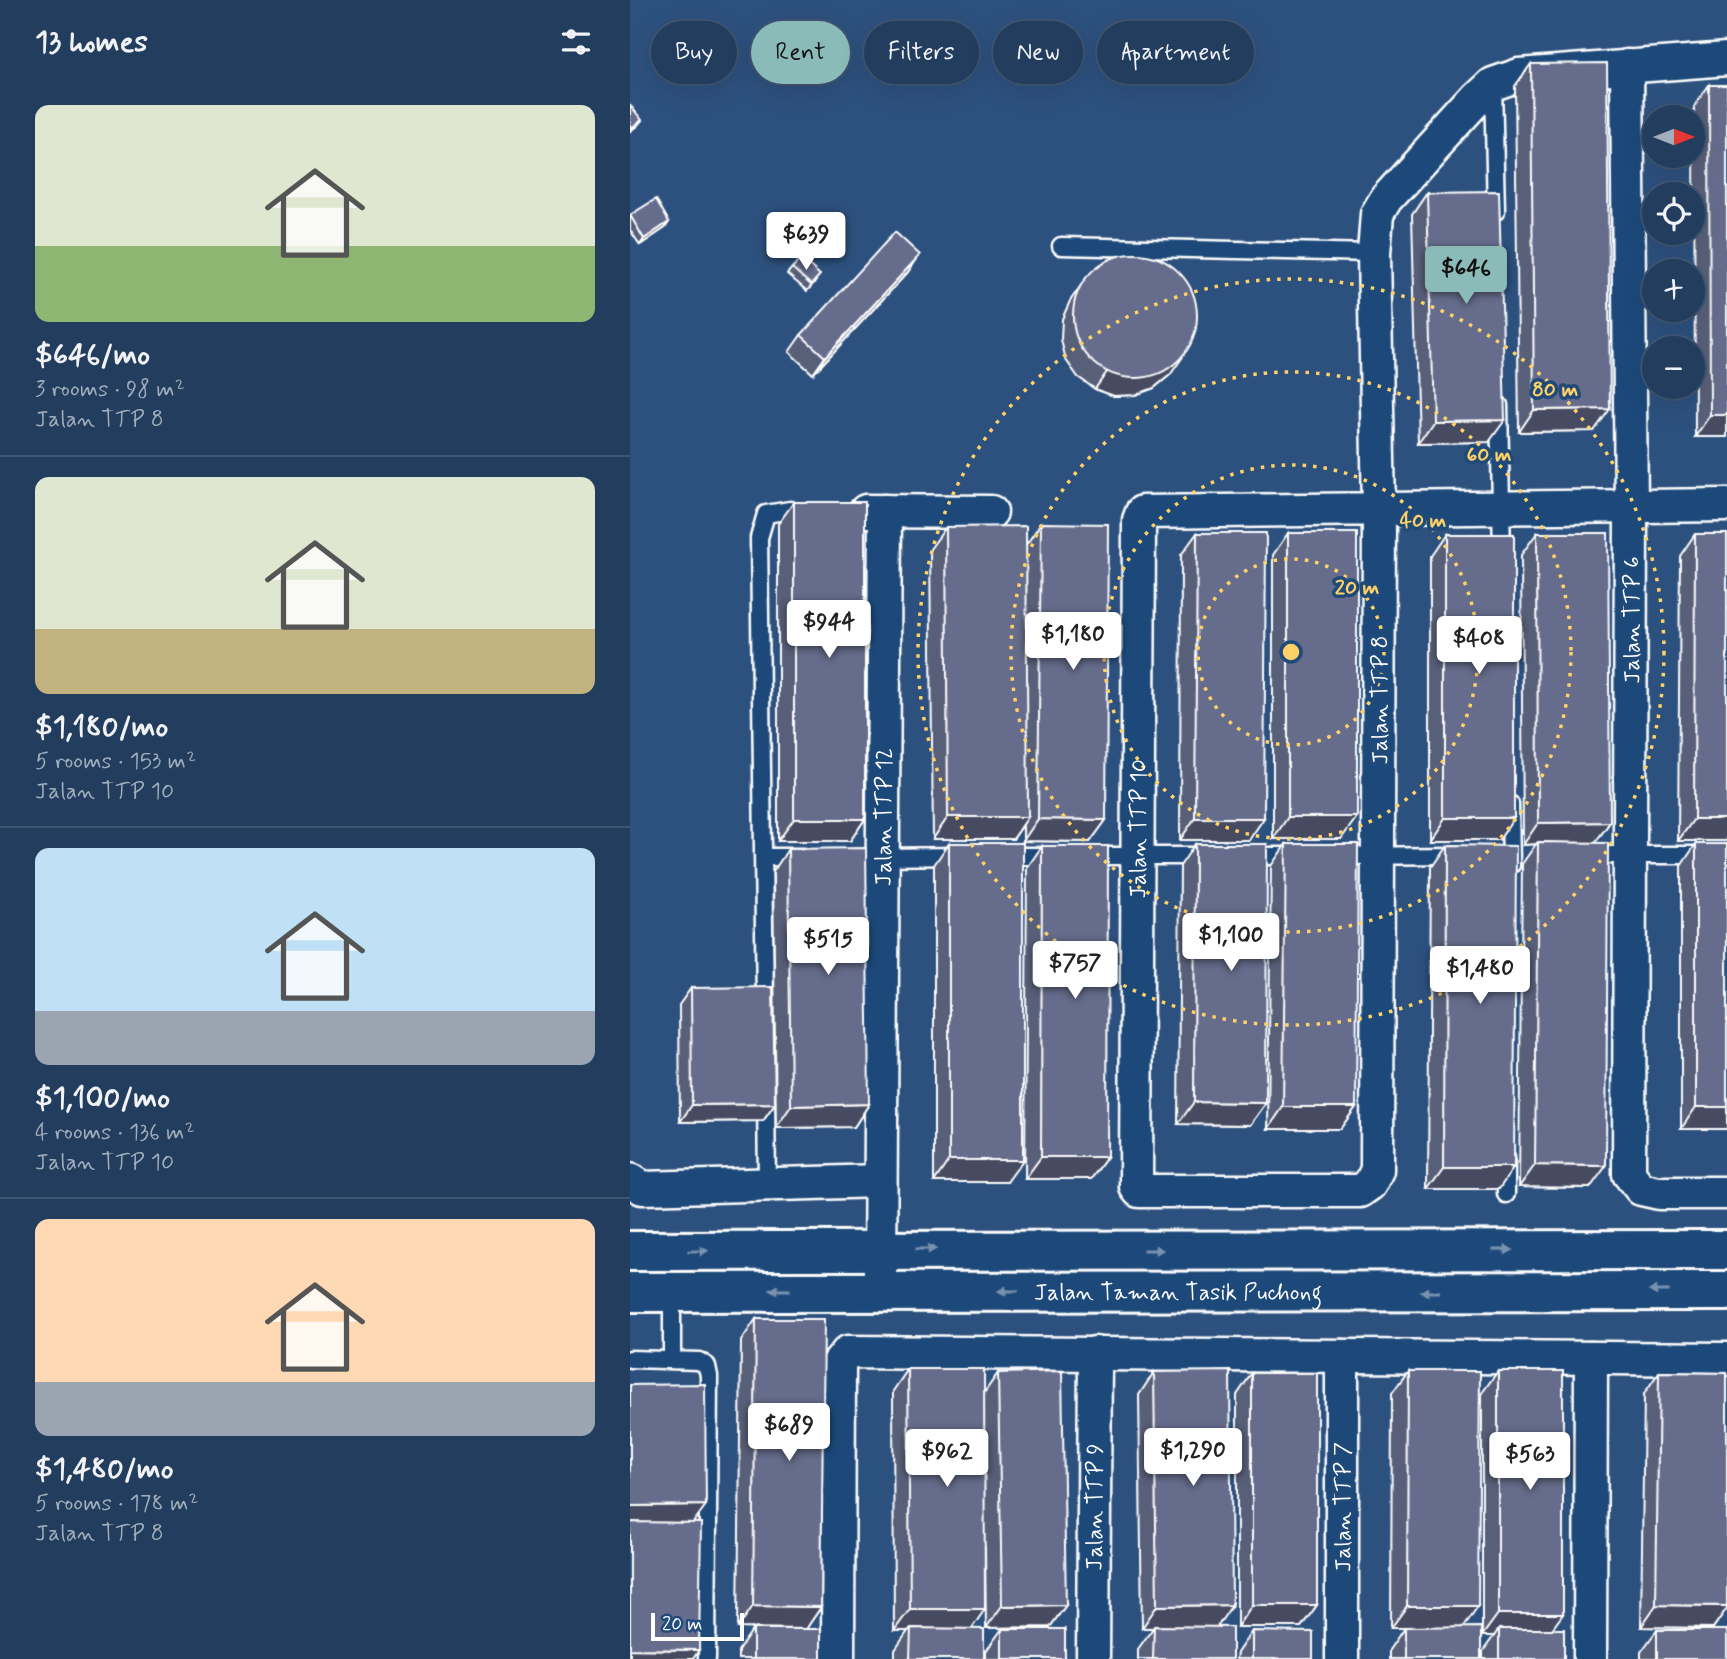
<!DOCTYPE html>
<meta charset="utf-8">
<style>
body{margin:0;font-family:Mynerve,sans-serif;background:#2e4867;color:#f1f3f6;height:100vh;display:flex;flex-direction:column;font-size:26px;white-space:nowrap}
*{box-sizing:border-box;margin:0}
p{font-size:23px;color:#a2aebc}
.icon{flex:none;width:38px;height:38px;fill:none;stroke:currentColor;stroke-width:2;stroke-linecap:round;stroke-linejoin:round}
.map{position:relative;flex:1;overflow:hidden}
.details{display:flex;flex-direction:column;background:#223d5e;width:630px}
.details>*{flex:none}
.top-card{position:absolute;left:21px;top:21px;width:665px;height:63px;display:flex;gap:14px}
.needle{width:46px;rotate:90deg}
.tools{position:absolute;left:1012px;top:105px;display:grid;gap:14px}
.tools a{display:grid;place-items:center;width:63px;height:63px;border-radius:50%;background:#223d5e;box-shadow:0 7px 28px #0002,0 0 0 2px #3f5673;font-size:35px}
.scale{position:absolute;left:21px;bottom:18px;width:93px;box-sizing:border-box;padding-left:7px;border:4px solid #fff;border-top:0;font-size:19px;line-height:24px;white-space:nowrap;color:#fff;-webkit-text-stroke:5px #1f4a7a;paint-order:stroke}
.price{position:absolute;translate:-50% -60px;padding:0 16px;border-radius:7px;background:#fff;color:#222;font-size:23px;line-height:46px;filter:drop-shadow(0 2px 4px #0008)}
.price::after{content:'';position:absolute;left:50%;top:42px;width:21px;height:16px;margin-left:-10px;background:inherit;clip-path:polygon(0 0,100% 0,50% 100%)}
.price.selected{background:#8bbbb9;color:#111}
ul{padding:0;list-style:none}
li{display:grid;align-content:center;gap:14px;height:371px;padding:0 35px}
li+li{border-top:2px solid #3f5673}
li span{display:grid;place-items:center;height:217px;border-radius:14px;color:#555}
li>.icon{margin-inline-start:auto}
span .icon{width:126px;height:126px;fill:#fffc;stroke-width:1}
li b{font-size:30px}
h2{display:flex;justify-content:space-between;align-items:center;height:84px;padding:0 35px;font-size:30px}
.tag{padding:0 24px;border-radius:32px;background:#223d5e;box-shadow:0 7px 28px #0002,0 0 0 2px #3f5673;font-size:24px;line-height:63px}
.tag.selected{background:#8bbbb9;color:#111}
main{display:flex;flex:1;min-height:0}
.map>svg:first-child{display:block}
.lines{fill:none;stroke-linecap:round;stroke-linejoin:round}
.lane-casing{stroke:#fff;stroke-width:21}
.street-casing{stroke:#fff;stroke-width:37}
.secondary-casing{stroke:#fff;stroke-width:44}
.lane{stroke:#1f4a7a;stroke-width:16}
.street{stroke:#1f4a7a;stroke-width:32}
.secondary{stroke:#1f4a7a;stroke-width:38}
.wall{fill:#585e78;stroke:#fff;stroke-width:2}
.shaded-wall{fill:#474c62;stroke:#fff;stroke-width:2}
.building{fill:#666d8c;stroke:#fff;stroke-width:2}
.oneway{fill:#7992af}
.ring{fill:none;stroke:#ffd166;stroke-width:3.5;stroke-dasharray:3.5 7}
.labels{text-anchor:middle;stroke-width:7;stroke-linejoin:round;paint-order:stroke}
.street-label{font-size:23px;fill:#fff;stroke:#1f4a7a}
.centre{fill:#ffd166;stroke:#1f4a7a;stroke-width:3.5}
.ring-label{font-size:21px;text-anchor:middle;font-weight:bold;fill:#ffd166;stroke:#1f4a7a;stroke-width:7;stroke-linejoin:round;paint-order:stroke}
</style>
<main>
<section class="details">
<h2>13 homes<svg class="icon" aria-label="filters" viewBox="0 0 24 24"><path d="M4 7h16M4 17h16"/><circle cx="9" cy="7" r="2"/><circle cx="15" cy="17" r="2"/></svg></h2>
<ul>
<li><span style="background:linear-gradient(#dfe7d0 65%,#8fb573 0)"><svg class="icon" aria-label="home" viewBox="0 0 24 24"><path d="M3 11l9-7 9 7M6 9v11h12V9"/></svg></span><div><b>$646/mo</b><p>3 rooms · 98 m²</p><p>Jalan TTP 8</p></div></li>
<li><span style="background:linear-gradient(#dfe7d0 70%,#c2b280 0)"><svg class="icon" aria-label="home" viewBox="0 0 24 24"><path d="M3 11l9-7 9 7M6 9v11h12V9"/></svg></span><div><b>$1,180/mo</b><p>5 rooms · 153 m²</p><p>Jalan TTP 10</p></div></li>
<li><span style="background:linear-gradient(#bfe0f5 75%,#9aa5b1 0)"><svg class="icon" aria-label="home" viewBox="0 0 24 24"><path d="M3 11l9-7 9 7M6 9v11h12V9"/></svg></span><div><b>$1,100/mo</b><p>4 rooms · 136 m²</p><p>Jalan TTP 10</p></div></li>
<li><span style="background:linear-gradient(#ffd9b3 75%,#9aa5b1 0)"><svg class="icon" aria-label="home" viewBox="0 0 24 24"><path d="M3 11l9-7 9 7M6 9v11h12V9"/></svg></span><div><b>$1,480/mo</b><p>5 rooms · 178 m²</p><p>Jalan TTP 8</p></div></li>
</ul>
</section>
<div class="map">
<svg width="1097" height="1659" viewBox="0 0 1097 1659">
<rect width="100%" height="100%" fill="#2d517e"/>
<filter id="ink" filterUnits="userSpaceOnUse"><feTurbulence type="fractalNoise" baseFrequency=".0143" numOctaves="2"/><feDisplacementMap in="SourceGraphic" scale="14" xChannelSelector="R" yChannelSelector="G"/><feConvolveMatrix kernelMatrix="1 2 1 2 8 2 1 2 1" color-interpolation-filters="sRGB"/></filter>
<g filter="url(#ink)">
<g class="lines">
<g class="lane-casing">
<path id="lane" d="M 863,84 L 866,211
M 431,246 L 744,253
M 869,405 L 872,554
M 880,804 L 881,865
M 959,855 L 1097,855
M 371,856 L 426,856
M 459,856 L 577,856
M 616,856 L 668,856
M 707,856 L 829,855
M 133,857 L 174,857
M 249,857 L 332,856
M 135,1007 L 129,538 L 136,514 L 160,510
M 136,1096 L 137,1185
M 876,1194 L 876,1157
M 42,1292 L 42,1359
M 0,1359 L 69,1361 L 77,1366 L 79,1376 L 77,1659"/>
</g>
<g class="street-casing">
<g id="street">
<path id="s1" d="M 1097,59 L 889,75 L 863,84 L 847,99 L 756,199 L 747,214 L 744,253 L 749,510 L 747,1170 L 740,1184 L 730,1191 L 509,1191 L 506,1187 L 509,520 L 512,512 L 1097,505"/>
<path d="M 997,66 L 1001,507 L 999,1174 L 1011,1189 L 1029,1193 L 1097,1193"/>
<path d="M 236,511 L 361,512"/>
<path d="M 0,1180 L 12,1188 L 250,1181"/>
<path id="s2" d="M 250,1275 L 255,511"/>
<path d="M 712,1356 L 712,1659"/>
<path d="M 208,1659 L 209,1363 L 218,1352 L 1097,1359"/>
<path id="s3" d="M 463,1659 L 465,1353"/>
<path d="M 960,1659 L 961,1358"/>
</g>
</g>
<g class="secondary-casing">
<g id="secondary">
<path d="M 0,1251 L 1097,1250"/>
<path id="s4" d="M 0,1292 L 1097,1291"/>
</g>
</g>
<use href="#lane" class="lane"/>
<use href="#street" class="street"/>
<use href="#secondary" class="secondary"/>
</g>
<path class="wall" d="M 901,64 L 964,431 L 889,432 L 885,86 Z
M 1079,85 L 1097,437 L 1065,437 L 1064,107 Z
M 797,192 L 859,442 L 788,443 L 782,214 Z
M 0,215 L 39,222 L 35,228 L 10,245 L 0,230 Z
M 162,268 L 186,281 L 177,291 L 157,274 Z
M 278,272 L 183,374 L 159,352 L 171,335 Z
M 452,284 L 540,375 L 524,388 L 505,395 L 484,396 L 465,389 L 448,377 L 436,360 L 431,340 L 432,319 L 440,301 Z
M 164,502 L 235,819 L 220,841 L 148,841 L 148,524 Z
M 411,523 L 476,820 L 460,842 L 393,841 L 393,825 L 383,839 L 303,839 L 300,549 L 316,527 L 396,545 Z
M 567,533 L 619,840 L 550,840 L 551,555 Z
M 658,533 L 711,839 L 643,839 L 643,555 Z
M 907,533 L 980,822 L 965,843 L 960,1188 L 889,1187 L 892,864 L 906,844 L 893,845 L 891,555 Z
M 815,534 L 869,840 L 800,840 L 800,556 Z
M 1065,534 L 1097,534 L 1097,841 L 1048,841 L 1050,556 Z
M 319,843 L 377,1182 L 304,1182 L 304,865 Z
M 565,844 L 636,1103 L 620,1125 L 548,1124 L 550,866 Z
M 656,844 L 726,1107 L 710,1129 L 638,1129 L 641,866 Z
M 1066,844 L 1097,1129 L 1051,1129 L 1051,866 Z
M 815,845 L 869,1189 L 798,1189 L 800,867 Z
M 412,846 L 477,1157 L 461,1179 L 395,1179 L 397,868 Z
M 158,849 L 239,1104 L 224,1127 L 146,1128 L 143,872 Z
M 61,988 L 145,1104 L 133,1121 L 50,1122 L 49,1005 Z
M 126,1319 L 191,1607 L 176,1629 L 108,1628 L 111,1341 Z
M 278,1369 L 354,1393 L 368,1373 L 436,1605 L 420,1627 L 356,1628 L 355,1546 L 342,1628 L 354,1659 L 265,1659 L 265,1650 L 278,1631 L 264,1631 L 263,1391 Z
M 778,1371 L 834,1627 L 851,1659 L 759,1659 L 759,1650 L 774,1628 L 780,1628 L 761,1628 L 762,1393 Z
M 868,1371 L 922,1629 L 934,1659 L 853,1659 L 853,1651 L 864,1636 L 852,1636 L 852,1393 Z
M 524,1372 L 587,1627 L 602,1659 L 508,1659 L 508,1649 L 523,1628 L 512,1628 L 509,1395 Z
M 1029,1372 L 1097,1373 L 1097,1608 L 1083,1628 L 1011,1627 L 1014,1394 Z
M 622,1373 L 687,1605 L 671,1627 L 607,1627 L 607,1395 Z
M 123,1629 L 191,1659 L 108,1659 L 108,1651 Z
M 372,1629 L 435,1659 L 356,1659 L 356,1651 Z
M 1027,1630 L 1097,1659 L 1011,1659 L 1011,1652 Z
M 622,1631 L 683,1659 L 606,1659 L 607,1653 Z"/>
<path class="shaded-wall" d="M 12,120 L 7,126 L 0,131 L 0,129 Z
M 39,222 L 35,228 L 10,245 L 14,239 Z
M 290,255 L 278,272 L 183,374 L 195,357 Z
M 552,358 L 540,375 L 524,388 L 505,395 L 484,396 L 465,389 L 477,372 Z
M 980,409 L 964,431 L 889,432 L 904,410 Z
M 1080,415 L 1097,415 L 1097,437 L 1065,437 Z
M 875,420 L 859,442 L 788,443 L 803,421 Z
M 318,817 L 398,817 L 383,839 L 303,839 Z
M 658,817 L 727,817 L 711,839 L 643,839 Z
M 565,818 L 634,818 L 619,840 L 550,840 Z
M 815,818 L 884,818 L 869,840 L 800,840 Z
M 164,819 L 235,819 L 220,841 L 148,841 Z
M 408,819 L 476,820 L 460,842 L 393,841 Z
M 1064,819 L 1097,819 L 1097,841 L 1048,841 Z
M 980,822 L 964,844 L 908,842 L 906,844 L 893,845 L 908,823 Z
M 564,1102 L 636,1103 L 620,1125 L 548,1124 Z
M 145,1104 L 133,1121 L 50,1122 L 62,1105 Z
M 239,1104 L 224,1127 L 146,1128 L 161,1106 Z
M 653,1107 L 726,1107 L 710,1129 L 638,1129 Z
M 1066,1107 L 1097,1107 L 1097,1129 L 1051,1129 Z
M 411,1157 L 477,1157 L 461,1179 L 395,1179 Z
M 319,1160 L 393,1160 L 377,1182 L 304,1182 Z
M 905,1165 L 976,1166 L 960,1188 L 889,1187 Z
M 814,1167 L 884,1167 L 869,1189 L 798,1189 Z
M 76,1505 L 55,1534 L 0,1535 L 0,1506 Z
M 436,1605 L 420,1627 L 356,1628 L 372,1606 Z
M 602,1605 L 587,1627 L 512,1628 L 527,1606 Z
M 622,1605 L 687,1605 L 671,1627 L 607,1627 Z
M 1026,1605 L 1097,1606 L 1097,1608 L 1083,1628 L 1011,1627 Z
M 123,1606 L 191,1607 L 176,1629 L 108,1628 Z
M 777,1606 L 848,1606 L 833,1628 L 761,1628 Z
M 280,1609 L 355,1609 L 340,1631 L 281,1628 L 278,1631 L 264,1631 Z
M 868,1614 L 933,1614 L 917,1636 L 869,1629 L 864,1636 L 852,1636 Z
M 0,1649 L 69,1650 L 63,1659 L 0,1659 Z"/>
<path class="building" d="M 977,63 L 980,409 L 904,410 L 901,64 Z
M 1079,85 L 1097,85 L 1097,415 L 1080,415 Z
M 0,105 L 12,120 L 0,129 Z
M 869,191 L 875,420 L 803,421 L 797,192 Z
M 26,199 L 39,222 L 14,239 L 0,215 Z
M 265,232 L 290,255 L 195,357 L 171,335 Z
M443 316a62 62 0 1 1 124 0a62 62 0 1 1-124 0Z
M 171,258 L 190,275 L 181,285 L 162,268 Z
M 164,502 L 235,502 L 235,819 L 164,819 Z
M 411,523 L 478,524 L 476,820 L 408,819 Z
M 396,526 L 398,817 L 318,817 L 316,527 Z
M 567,533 L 636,533 L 634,818 L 565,818 Z
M 658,533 L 727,533 L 727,817 L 658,817 Z
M 907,533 L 978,533 L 980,822 L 908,823 Z
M 815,534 L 884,534 L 884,818 L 815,818 Z
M 1065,534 L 1097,534 L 1097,819 L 1064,819 Z
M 908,842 L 978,843 L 976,1166 L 905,1165 Z
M 319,843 L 393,843 L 393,1160 L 319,1160 Z
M 565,844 L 637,844 L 636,1103 L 564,1102 Z
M 656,844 L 728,844 L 726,1107 L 653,1107 Z
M 1066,844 L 1097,844 L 1097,1107 L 1066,1107 Z
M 815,845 L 886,846 L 884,1167 L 814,1167 Z
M 412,846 L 478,846 L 477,1157 L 411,1157 Z
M 236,848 L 239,1104 L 161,1106 L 158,849 Z
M 143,987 L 145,1104 L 62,1105 L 61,988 Z
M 126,1319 L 194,1319 L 191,1607 L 123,1606 Z
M 278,1369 L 354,1369 L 355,1609 L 280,1609 Z
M 432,1371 L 436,1605 L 372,1606 L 368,1373 Z
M 600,1371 L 602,1605 L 527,1606 L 524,1372 Z
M 778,1371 L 850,1371 L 848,1606 L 777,1606 Z
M 868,1371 L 933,1371 L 933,1614 L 868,1614 Z
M 1029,1372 L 1097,1373 L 1097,1606 L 1026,1605 Z
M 622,1373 L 687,1373 L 687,1605 L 622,1605 Z
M 75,1384 L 76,1505 L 0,1506 L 0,1385 Z
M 0,1522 L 71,1523 L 69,1650 L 0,1649 Z
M 524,1626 L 602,1627 L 602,1659 L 523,1659 Z
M 851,1627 L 851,1659 L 774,1659 L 774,1628 Z
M 281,1628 L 354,1629 L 354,1659 L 280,1659 Z
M 123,1629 L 191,1629 L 191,1659 L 123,1659 Z
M 372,1629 L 435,1629 L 435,1659 L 372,1659 Z
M 869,1629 L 934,1629 L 934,1659 L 869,1659 Z
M 1027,1630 L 1097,1630 L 1097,1659 L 1027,1659 Z
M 622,1631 L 683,1632 L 683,1659 L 622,1659 Z"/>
<defs><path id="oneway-solid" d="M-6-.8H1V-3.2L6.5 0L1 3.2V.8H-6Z" transform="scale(1.75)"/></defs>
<g class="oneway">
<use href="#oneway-solid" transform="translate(296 1249)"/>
<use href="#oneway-solid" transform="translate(523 1250)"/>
<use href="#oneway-solid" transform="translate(873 1250)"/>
<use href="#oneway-solid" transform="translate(68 1251) rotate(-1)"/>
<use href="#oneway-solid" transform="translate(150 1290) rotate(180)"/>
<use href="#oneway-solid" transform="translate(378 1291) rotate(180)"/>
<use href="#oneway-solid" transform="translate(1029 1291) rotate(180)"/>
<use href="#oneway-solid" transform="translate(801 1292) rotate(-180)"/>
</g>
</g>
<g class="ring">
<circle cx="661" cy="652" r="93"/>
<circle cx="661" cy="652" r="187"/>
<circle cx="661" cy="652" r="280"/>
<circle cx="661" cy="652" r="373"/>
</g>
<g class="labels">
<g class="street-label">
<text transform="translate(1001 620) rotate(-90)" y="8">Jalan TTP 6</text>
<text transform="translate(749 700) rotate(-90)" y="8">Jalan TTP 8</text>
<text dy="8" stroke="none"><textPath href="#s2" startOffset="458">Jalan TTP 12</textPath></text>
<text dy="8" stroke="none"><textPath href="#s1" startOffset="1979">Jalan TTP 10</textPath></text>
<text dy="8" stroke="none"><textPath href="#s4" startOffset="548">Jalan Taman Tasik Puchong</textPath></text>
<text dy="8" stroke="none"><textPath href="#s3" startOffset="152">Jalan TTP 9</textPath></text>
<text transform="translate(712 1507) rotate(-90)" y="8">Jalan TTP 7</text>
</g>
</g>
<circle cx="661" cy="652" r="10" class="centre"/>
<g class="ring-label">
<text x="925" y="396">80 m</text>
<text x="859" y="461">60 m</text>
<text x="793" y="527">40 m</text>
<text x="727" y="594">20 m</text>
</g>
</svg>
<div class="tools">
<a><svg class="needle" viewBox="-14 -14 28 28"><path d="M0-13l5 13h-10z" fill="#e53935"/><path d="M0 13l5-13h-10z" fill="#a2aebc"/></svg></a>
<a><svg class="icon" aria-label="locate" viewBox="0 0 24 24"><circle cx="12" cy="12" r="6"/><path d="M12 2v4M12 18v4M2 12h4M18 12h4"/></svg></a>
<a>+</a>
<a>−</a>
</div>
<div class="scale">20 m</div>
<b class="price" style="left:176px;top:272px">$639</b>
<b class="price selected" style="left:836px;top:306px">$646</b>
<b class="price" style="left:199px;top:660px">$944</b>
<b class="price" style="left:443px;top:672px">$1,180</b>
<b class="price" style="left:849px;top:676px">$408</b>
<b class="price" style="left:601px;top:973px">$1,100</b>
<b class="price" style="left:198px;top:977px">$515</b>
<b class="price" style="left:445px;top:1001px">$757</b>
<b class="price" style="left:850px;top:1006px">$1,480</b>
<b class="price" style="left:159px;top:1463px">$689</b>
<b class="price" style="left:563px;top:1488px">$1,290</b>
<b class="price" style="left:317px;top:1489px">$962</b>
<b class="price" style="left:900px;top:1492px">$563</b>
<div class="top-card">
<a class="tag">Buy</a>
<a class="tag selected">Rent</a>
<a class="tag">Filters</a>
<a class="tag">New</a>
<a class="tag">Apartment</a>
</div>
</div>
</main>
